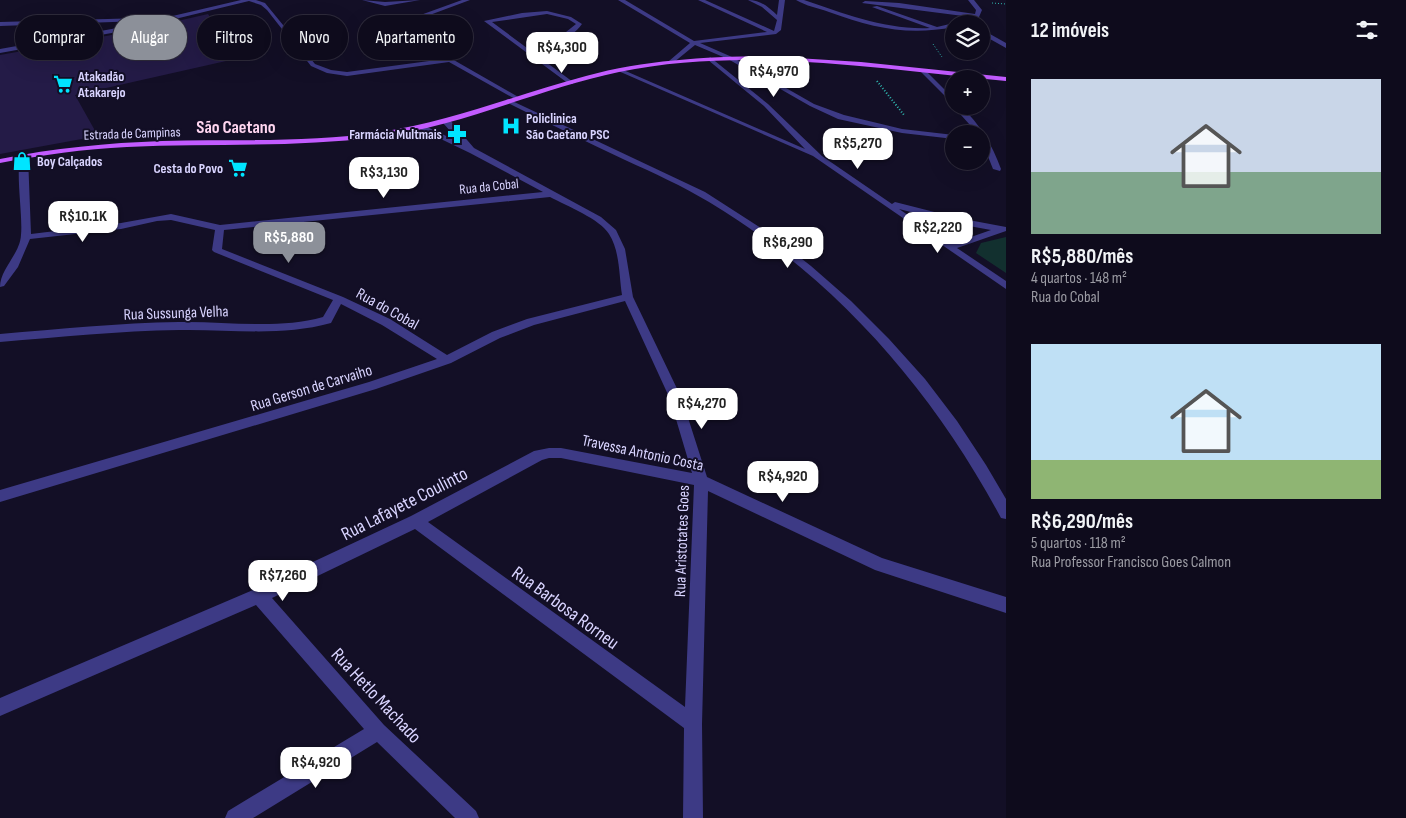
<!DOCTYPE html>
<html lang="pt">
<meta charset="utf-8">
<style>
body{margin:0;font-family:"Sofia Sans Condensed",sans-serif;background:#1c1929;color:#f1f3f6;height:100vh;display:flex;flex-direction:column;font-size:19px;white-space:nowrap}
*{box-sizing:border-box;margin:0}
p{font-size:16px;color:#9b9ba3}
.icon{flex:none;width:28px;height:28px;fill:none;stroke:currentColor;stroke-width:2;stroke-linecap:round;stroke-linejoin:round}
.map{position:relative;flex:1;overflow:hidden}
.details{display:flex;flex-direction:column;background:#0e0b1c;width:400px}
.details>*{flex:none}
.banner{position:absolute;left:15px;top:15px;width:475px;height:45px;display:flex;gap:10px}
.controls{position:absolute;left:945px;top:15px;display:grid;gap:10px}
.controls a{display:grid;place-items:center;width:45px;height:45px;border-radius:50%;background:#0e0b1c;box-shadow:0 5px 20px #0002,0 0 0 1px #2e2b3b;font-size:25px}
.price{position:absolute;translate:-50% -42px;padding:0 11px;border-radius:10px;background:#fff;color:#222;font-size:16px;line-height:32px;filter:drop-shadow(0 1px 2px #0008)}
.price::after{content:'';position:absolute;left:50%;top:30px;width:15px;height:11px;margin-left:-8px;background:inherit;clip-path:polygon(0 0,100% 0,50% 100%)}
.price.on{background:#8c9099;color:#fff}
ul{padding:0;list-style:none}
li{display:grid;align-content:center;gap:10px;height:265px;padding:0 25px}
li span{display:grid;place-items:center;height:155px;border-radius:0px;color:#555}
li>.icon{margin-inline-start:auto}
span .icon{width:90px;height:90px;fill:#fffc;stroke-width:1}
li b{font-size:21px}
h2{display:flex;justify-content:space-between;align-items:center;height:60px;padding:0 25px;font-size:21px}
.tag{padding:0 18px;border-radius:22px;background:#0e0b1c;box-shadow:0 5px 20px #0002,0 0 0 1px #2e2b3b;font-size:18px;line-height:45px}
.tag.on{background:#8c9099;color:#fff}
main{display:flex;flex:1;min-height:0}
.map>svg:first-child{display:block}
.green{fill:#12302f}
.building{fill:#241b47}
.lines{fill:none;stroke-linecap:round;stroke-linejoin:round}
.path-far1{stroke:#2fb8b0;stroke-width:1;stroke-dasharray:1 2;stroke-linecap:butt}
.path{stroke:#2fb8b0;stroke-width:2;stroke-dasharray:1 2;stroke-linecap:butt}
.minor{fill:#3d3a85;fill-rule:evenodd}
.major{fill:#c25bff;fill-rule:evenodd}
.labels{text-anchor:middle;stroke-width:4;stroke-linejoin:round;paint-order:stroke}
.far-poi-label{font-size:14px;font-weight:bold;fill:#d9d4ff;stroke:#130f26;text-anchor:start}
.far-street-label{font-size:14px;fill:#d9d4ff;stroke:#130f26}
.street-label{font-size:16px;fill:#d9d4ff;stroke:#130f26}
.far-district-label{font-size:18px;font-weight:bold;fill:#ffd6f0;stroke:#130f26}
.near-street-label{font-size:19px;fill:#d9d4ff;stroke:#130f26}
</style>
<main>
<div class="map">
<svg width="1006" height="818" viewBox="0 0 1006 818">
<rect width="100%" height="100%" fill="#130f26"/>
<path class="green" d="M 1006,237 L 1006,273 L 976,253 L 981,243 Z"/>
<path class="building" d="M 208,14 L 235,59 L 75,95 L 98,136 L 0,154 L 0,55 L 134,31 Z"/>
<g class="lines">
<path class="path-far1" d="M 992,3 L 1006,4
M 933,44 L 942,57"/>
<path class="path" d="M 877,81 L 904,115"/>
<path class="minor" d="M 241,0 L 256,0 L 265,3 L 315,64 L 331,70 L 347,72 L 444,59 L 408,33 L 408,23 L 415,17 L 462,0 L 470,0 L 419,19 L 414,24 L 413,31 L 452,59 L 520,98 L 515,99 L 449,62 L 347,76 L 327,73 L 311,66 L 267,10 L 261,5 L 249,1 L 134,29 L 0,53 L 0,49 L 134,25 Z
M 362,0 L 385,2 L 420,0 L 385,6 Z
M 618,0 L 625,0 L 694,41 L 767,32 L 698,0 L 705,0 L 774,31 L 777,20 L 762,7 L 748,0 C 761,0 768,7 777,15 L 779,0 L 785,0 L 781,30 L 776,34 L 700,43 L 732,57 L 814,104 L 844,115 L 902,129 L 954,135 L 954,139 L 902,133 L 838,119 L 810,106 L 728,59 L 695,45 L 673,63 L 669,63 L 669,61 L 690,43 Z
M 796,0 L 804,0 C 846,14 885,30 930,28 L 872,7 L 877,6 L 937,27 L 954,23 L 955,24 L 971,17 L 862,3 L 865,1 L 899,3 L 975,14 L 976,10 L 968,0 L 974,0 L 982,10 L 979,17 L 963,24 L 954,24 L 954,27 C 908,36 873,28 829,12 C 818,8 806,6 796,0 Z
M 547,11 L 571,17 L 582,24 C 570,41 550,45 531,51 L 573,82 L 573,84 L 569,84 L 484,21 L 522,13 ZM 547,14 L 568,19 L 576,24 L 561,36 L 527,48 L 492,22 Z
M 143,18 L 141,21 L 0,26 L 0,22 Z
M 981,29 L 1006,43 L 1006,48 L 981,34 Z
M 710,57 L 768,104 L 822,156 L 892,204 L 895,202 L 958,218 L 1006,227 L 1006,231 L 957,248 L 1006,281 L 1006,289 L 813,156 L 616,70 L 621,69 L 805,149 L 764,106 L 708,60 ZM 899,209 L 958,224 L 991,230 L 951,244 Z
M 921,70 L 925,70 L 954,99 L 954,105 L 921,72 Z
M 508,99 L 705,192 L 770,234 L 811,266 L 851,301 L 889,339 L 925,379 L 957,421 L 986,465 L 1006,499 L 1006,519 L 1001,518 C 932,389 835,278 709,202 C 682,186 654,173 625,160 C 585,141 545,122 506,102 L 506,100 Z
M 953,106 L 961,106 C 980,125 992,144 1001,169 L 1000,171 L 993,169 L 981,139 L 981,134 L 978,134 Z
M 443,119 L 449,119 L 474,148 L 601,217 L 616,230 L 625,249 L 633,297 L 682,399 L 707,477 L 882,558 L 1006,597 L 1006,613 L 875,570 L 708,491 L 702,724 L 703,818 L 683,818 L 684,728 L 415,529 L 272,598 L 384,725 L 476,811 L 479,818 L 455,818 L 377,742 L 253,818 L 225,818 L 228,811 L 364,729 L 256,605 L 0,716 L 0,698 L 253,590 L 411,516 L 534,451 L 549,448 L 561,448 L 692,473 L 670,399 L 625,301 L 534,325 L 500,338 L 451,363 L 376,389 L 0,502 L 0,490 L 369,382 L 437,359 L 382,325 L 341,304 L 331,323 C 280,337 231,329 179,330 C 119,331 60,337 0,342 L 0,334 C 59,329 119,323 179,322 C 227,321 276,330 323,317 L 333,300 L 214,252 L 212,250 L 215,230 L 171,220 L 157,221 L 121,229 L 30,239 L 18,267 L 4,286 L 0,287 C 0,269 20,254 21,235 C 23,214 15,172 21,154 L 28,156 L 31,234 L 121,223 L 171,214 L 220,225 L 543,192 L 470,153 L 418,128 L 425,126 L 461,143 L 443,123 ZM 550,197 C 567,206 600,219 609,234 C 620,251 619,276 622,295 L 527,319 L 492,332 L 447,355 L 390,319 L 343,297 L 222,249 L 224,230 ZM 549,458 L 561,458 L 694,485 L 685,707 L 428,522 L 542,460 Z"/>
<path class="major" d="M 764,56 L 861,62 L 1006,77 L 1006,81 C 878,69 747,46 619,72 C 537,89 461,127 377,137 C 294,148 210,143 127,147 C 84,149 42,155 0,163 L 0,159 C 54,148 107,143 162,141 C 235,139 308,143 380,132 C 451,122 517,94 586,76 C 644,60 703,57 764,56 Z"/>
</g>
<defs>
<g id="supermarket-bare" transform="scale(1.5)"><path d="M-6-5.5h2.5l.6 2H6L4.5 2H-2.5L-4.4-4H-6ZM-1.5 3.2a1.3 1.3 0 1 0 .1 0ZM3 3.2a1.3 1.3 0 1 0 .1 0Z" fill="#00e5ff" stroke="#130f26" stroke-width="2.5" paint-order="stroke"/></g>
<g id="hospital-bare" transform="scale(1.5)"><path d="M-5-5h3v3.5h4V-5h3V5h-3V1.5h-4V5h-3Z" fill="#00e5ff" stroke="#130f26" stroke-width="2.5" paint-order="stroke"/></g>
<g id="pharmacy-bare" transform="scale(1.5)"><path d="M-2-6h4v4h4v4h-4v4h-4v-4h-4v-4h4Z" fill="#00e5ff" stroke="#130f26" stroke-width="2.5" paint-order="stroke"/></g>
<g id="shop-bare" transform="scale(1.5)"><path d="M-5-2.5h2.3a2.7 3.5 0 0 1 5.4 0H5L5.5 6h-11ZM-1.5-2.5h3a1.5 2.3 0 0 0-3 0Z" fill="#00e5ff" stroke="#130f26" stroke-width="2.5" paint-order="stroke"/></g>
</defs>
<g fill-rule="evenodd">
<use href="#supermarket-bare" x="63" y="84"/>
<use href="#hospital-bare" x="511" y="126"/>
<use href="#pharmacy-bare" x="457" y="134"/>
<use href="#shop-bare" x="22" y="161"/>
<use href="#supermarket-bare" x="238" y="168"/>
</g>
<g class="labels">
<g class="far-poi-label">
<text x="78" y="81">Atakadão<tspan x="78" dy="16">Atakarejo</tspan></text>
<text x="526" y="123">Policlinica<tspan x="526" dy="16">São Caetano PSC</tspan></text>
<text x="442" y="139" text-anchor="end">Farmácia Multmais</text>
<text x="37" y="166">Boy Calçados</text>
<text x="223" y="173" text-anchor="end">Cesta do Povo</text>
</g>
<g class="far-street-label">
<text transform="translate(132 133) rotate(-2)" y="5">Estrada de Campinas</text>
<text transform="translate(489 186) rotate(-6)" y="5">Rua da Cobal</text>
</g>
<g class="street-label">
<text transform="translate(388 308) rotate(29)" y="6">Rua do Cobal</text>
<text transform="translate(176 312) rotate(-2)" y="6">Rua Sussunga Velha</text>
<text transform="translate(311 387) rotate(-17)" y="6">Rua Gerson de Carvaiho</text>
<text transform="translate(643 452) rotate(12)" y="6">Travessa Antonio Costa</text>
<text transform="translate(681 541) rotate(-88)" y="6">Rua Aristotates Goes</text>
</g>
<g class="far-district-label">
<text x="236" y="133">São Caetano</text>
</g>
<g class="near-street-label">
<text transform="translate(404 503) rotate(-27)" y="7">Rua Lafayete Coulinto</text>
<text transform="translate(566 607) rotate(36)" y="7">Rua Barbosa Rorneu</text>
<text transform="translate(377 695) rotate(47)" y="7">Rua Hetlo Machado</text>
</g>
</g>
</svg>
<div class="controls">
<a><svg class="icon" aria-label="layers" viewBox="0 0 24 24"><path d="M12 4l9 5-9 5-9-5zM3 14l9 5 9-5"/></svg></a>
<a>+</a>
<a>−</a>
</div>
<b class="price" style="left:562px;top:74px">R$4,300</b>
<b class="price" style="left:774px;top:98px">R$4,970</b>
<b class="price" style="left:858px;top:170px">R$5,270</b>
<b class="price" style="left:384px;top:199px">R$3,130</b>
<b class="price" style="left:83px;top:243px">R$10.1K</b>
<b class="price" style="left:938px;top:254px">R$2,220</b>
<b class="price on" style="left:289px;top:264px">R$5,880</b>
<b class="price" style="left:788px;top:269px">R$6,290</b>
<b class="price" style="left:702px;top:430px">R$4,270</b>
<b class="price" style="left:783px;top:503px">R$4,920</b>
<b class="price" style="left:283px;top:602px">R$7,260</b>
<b class="price" style="left:316px;top:789px">R$4,920</b>
<div class="banner">
<a class="tag">Comprar</a>
<a class="tag on">Alugar</a>
<a class="tag">Filtros</a>
<a class="tag">Novo</a>
<a class="tag">Apartamento</a>
</div>
</div>
<section class="details">
<h2>12 imóveis<svg class="icon" aria-label="filters" viewBox="0 0 24 24"><path d="M4 7h16M4 17h16"/><circle cx="9" cy="7" r="2"/><circle cx="15" cy="17" r="2"/></svg></h2>
<ul>
<li><span style="background:linear-gradient(#c9d6e8 60%,#7fa58c 0)"><svg class="icon" aria-label="home" viewBox="0 0 24 24"><path d="M3 11l9-7 9 7M6 9v11h12V9"/></svg></span><div><b>R$5,880/mês</b><p>4 quartos · 148 m²</p><p>Rua do Cobal</p></div></li>
<li><span style="background:linear-gradient(#bfe0f5 75%,#8fb573 0)"><svg class="icon" aria-label="home" viewBox="0 0 24 24"><path d="M3 11l9-7 9 7M6 9v11h12V9"/></svg></span><div><b>R$6,290/mês</b><p>5 quartos · 118 m²</p><p>Rua Professor Francisco Goes Calmon</p></div></li>
</ul>
</section>
</main>
